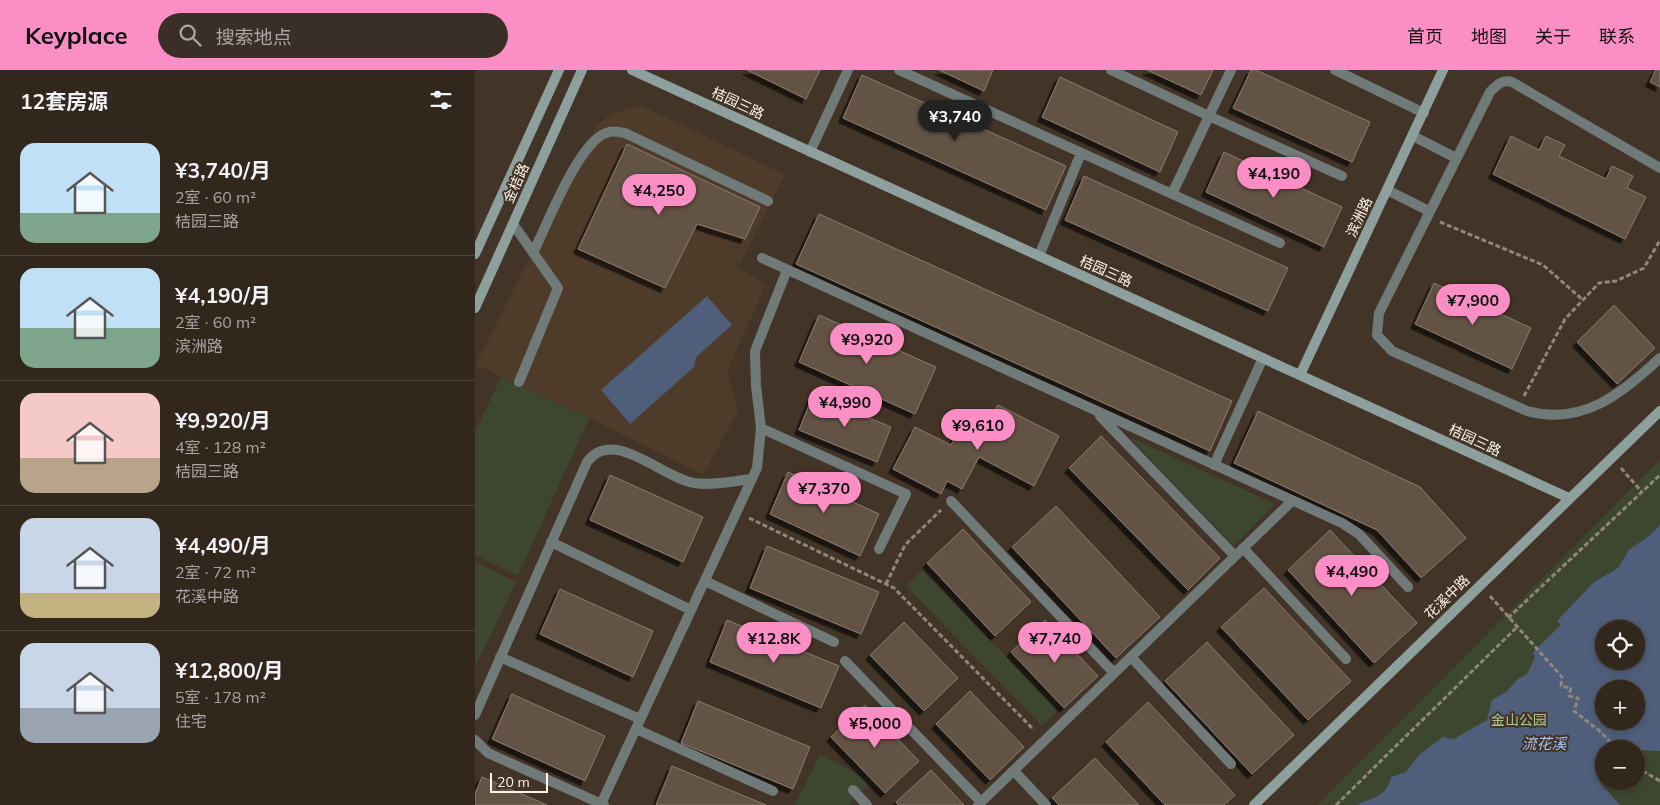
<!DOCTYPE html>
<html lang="zh">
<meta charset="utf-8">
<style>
body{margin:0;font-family:Mulish,"Noto Sans SC",sans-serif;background:#3a2f26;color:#f1f3f6;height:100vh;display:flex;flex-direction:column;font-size:19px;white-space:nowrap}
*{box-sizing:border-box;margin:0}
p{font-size:16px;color:#a8a5a4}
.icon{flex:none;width:28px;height:28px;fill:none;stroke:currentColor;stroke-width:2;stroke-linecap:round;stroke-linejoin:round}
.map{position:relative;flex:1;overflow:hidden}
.panel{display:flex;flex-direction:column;background:#32271d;width:475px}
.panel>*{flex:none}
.fabs{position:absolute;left:1120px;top:550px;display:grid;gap:10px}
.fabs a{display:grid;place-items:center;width:50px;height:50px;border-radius:50%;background:#32271d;box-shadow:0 2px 8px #0003,0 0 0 1px #4d443b;font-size:25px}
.scale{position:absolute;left:15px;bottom:12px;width:58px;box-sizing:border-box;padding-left:5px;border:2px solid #fcf3ea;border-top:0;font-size:14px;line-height:18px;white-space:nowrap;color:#fcf3ea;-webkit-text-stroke:4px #423427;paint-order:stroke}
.price{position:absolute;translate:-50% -42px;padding:0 11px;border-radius:18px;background:#fb8fc5;color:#111;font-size:16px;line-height:32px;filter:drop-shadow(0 1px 2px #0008)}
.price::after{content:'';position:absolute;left:50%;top:30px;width:15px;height:11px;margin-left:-8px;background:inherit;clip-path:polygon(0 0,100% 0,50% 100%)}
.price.active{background:#222;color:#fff}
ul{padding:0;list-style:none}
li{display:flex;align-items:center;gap:15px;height:125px;padding:0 20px}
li+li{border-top:1px solid #4d443b}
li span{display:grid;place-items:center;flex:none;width:140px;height:100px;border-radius:15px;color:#555}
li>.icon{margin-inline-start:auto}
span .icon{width:60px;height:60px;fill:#fffc;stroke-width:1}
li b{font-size:21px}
h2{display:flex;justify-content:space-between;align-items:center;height:60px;padding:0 20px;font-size:21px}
header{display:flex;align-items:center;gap:30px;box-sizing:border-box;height:70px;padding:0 25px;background:#fb8fc5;color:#111}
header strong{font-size:24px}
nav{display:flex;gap:28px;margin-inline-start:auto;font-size:18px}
.search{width:350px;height:45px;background:#3a2f26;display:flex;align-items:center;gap:12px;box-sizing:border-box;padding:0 18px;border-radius:28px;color:#a8a5a4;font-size:19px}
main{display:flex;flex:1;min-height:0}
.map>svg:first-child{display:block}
.built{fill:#4e3b29}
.green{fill:#3d472f;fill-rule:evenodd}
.water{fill:#4f5e7a;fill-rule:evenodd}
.building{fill:#635345;stroke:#8b7b6c;filter:url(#shadow)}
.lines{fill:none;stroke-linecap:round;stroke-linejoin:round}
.path{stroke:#91867a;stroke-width:3;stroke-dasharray:5 2.5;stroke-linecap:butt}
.lane{stroke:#6f7a79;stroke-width:10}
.street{stroke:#6f7a79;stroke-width:10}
.secondary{stroke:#8ea09e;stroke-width:10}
.labels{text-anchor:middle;stroke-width:4;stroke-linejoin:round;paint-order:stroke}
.street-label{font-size:14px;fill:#fcf3ea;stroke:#423427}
.park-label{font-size:14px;fill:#afc891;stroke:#423427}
.water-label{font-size:15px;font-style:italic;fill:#a4c0f4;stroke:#423427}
</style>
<header>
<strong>Keyplace</strong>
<div class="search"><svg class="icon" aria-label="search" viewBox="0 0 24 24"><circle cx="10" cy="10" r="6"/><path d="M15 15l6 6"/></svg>搜索地点</div>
<nav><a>首页</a><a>地图</a><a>关于</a><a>联系</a></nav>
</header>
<main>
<section class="panel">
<h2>12套房源<svg class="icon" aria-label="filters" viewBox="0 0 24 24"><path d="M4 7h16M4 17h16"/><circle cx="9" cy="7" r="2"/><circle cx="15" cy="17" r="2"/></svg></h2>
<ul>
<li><span style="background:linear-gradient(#bfe0f5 70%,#7fa58c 0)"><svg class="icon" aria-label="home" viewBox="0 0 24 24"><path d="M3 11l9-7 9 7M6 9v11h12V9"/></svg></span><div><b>¥3,740/月</b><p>2室 · 60 m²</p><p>桔园三路</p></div></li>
<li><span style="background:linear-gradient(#bfe0f5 60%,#7fa58c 0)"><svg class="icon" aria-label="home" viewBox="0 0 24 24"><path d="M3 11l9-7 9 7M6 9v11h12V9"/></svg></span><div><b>¥4,190/月</b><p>2室 · 60 m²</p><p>滨洲路</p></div></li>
<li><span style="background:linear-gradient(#f6c9c9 65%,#b9a48a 0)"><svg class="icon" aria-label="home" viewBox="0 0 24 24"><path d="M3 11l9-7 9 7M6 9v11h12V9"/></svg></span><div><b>¥9,920/月</b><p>4室 · 128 m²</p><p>桔园三路</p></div></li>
<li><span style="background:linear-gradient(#c9d6e8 75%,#c2b280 0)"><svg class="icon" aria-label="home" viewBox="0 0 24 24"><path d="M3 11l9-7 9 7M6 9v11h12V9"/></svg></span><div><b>¥4,490/月</b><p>2室 · 72 m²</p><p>花溪中路</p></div></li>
<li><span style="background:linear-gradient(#c9d6e8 65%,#9aa5b1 0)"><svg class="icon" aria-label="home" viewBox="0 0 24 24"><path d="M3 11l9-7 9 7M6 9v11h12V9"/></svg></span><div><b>¥12,800/月</b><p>5室 · 178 m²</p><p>住宅</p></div></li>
</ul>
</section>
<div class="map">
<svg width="1185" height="735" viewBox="0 0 1185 735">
<defs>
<filter id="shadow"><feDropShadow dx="-4.5" dy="4.5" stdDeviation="0" flood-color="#0009"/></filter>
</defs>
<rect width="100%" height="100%" fill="#423427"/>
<path class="built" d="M 166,35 L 310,105 L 263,198 L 291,214 L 252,302 L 263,341 L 228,405 L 114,348 L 1,295 L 120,57 L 136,44 Z"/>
<path class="green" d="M 26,307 L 114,348 L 43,506 L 0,485 L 0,362 Z
M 654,367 L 800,434 L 759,476 Z
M 1185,390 L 1185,735 L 842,735 ZM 1129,559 L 1161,559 L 1161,591 L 1129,591 ZM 1129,619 L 1161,619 L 1161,651 L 1129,651 ZM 1129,679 L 1161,679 L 1161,711 L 1129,711 Z
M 0,492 L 41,512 L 2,593 L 0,592 Z
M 447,500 L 583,640 L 567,656 L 431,516 Z
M 345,684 L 384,705 L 395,714 L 373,735 L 320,735 Z"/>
<path class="water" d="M 232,226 L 257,255 L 221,287 L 219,297 L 155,354 L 126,320 Z
M 1185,455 L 1185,681 L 1129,679 L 1129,703 L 1125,705 L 1125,713 L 1145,735 L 882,735 C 898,727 912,727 916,707 L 931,702 L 944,685 L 968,667 L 979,669 L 1012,650 L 1017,630 L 1031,622 L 1044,608 L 1052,604 L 1060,587 L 1058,582 L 1086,555 L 1082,551 L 1119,512 L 1143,498 L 1154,480 L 1174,466 ZM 1129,559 L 1161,559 L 1161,591 L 1129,591 ZM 1129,619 L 1161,619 L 1161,651 L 1129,651 Z"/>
<path class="building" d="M 272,0 L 345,0 L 331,29 Z
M 464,0 L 518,0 L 509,21 Z
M 672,0 L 738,0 L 726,25 Z
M 776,0 L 781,0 L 895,52 L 877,92 L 758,38 Z
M 1181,0 L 1185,0 L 1185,17 L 1175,12 Z
M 387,5 L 591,96 L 571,140 L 368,48 Z
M 585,7 L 703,62 L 685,102 L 567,47 Z
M 1036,66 L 1064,80 L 1071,66 L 1090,75 L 1084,86 L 1131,109 L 1137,96 L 1158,106 L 1152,118 L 1171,127 L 1150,169 L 1018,104 Z
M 152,74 L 285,137 L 270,169 L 222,154 L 190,218 L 103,179 Z
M 749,82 L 867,137 L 849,177 L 731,122 Z
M 609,106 L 813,198 L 793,241 L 590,150 Z
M 344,144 L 757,331 L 735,381 L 321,194 Z
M 959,213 L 1056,258 L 1037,299 L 940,254 Z
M 1139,235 L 1180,278 L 1142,314 L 1102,272 Z
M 344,245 L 461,297 L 440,344 L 324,292 Z
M 338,325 L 416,357 L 402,392 L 324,360 Z
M 523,335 L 584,366 L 559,416 L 504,387 L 487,419 L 472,411 L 466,424 L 418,399 L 440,357 L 476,375 L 492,342 L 513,353 Z
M 783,341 L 945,417 L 991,468 L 946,508 L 902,460 L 759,393 Z
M 626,366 L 745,488 L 713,520 L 594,398 Z
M 313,402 L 404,444 L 385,486 L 295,444 Z
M 135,405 L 228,447 L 208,492 L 115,450 Z
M 581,436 L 685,547 L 641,588 L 537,477 Z
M 488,459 L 556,532 L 520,566 L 452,493 Z
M 855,460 L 942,553 L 899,593 L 813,500 Z
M 292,476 L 404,522 L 386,564 L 275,518 Z
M 789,518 L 876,611 L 833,650 L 746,557 Z
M 85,519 L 178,561 L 158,607 L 65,564 Z
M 252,550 L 364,596 L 346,638 L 235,592 Z
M 570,550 L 623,606 L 589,638 L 536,582 Z
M 429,552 L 483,608 L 449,641 L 395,585 Z
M 732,572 L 819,665 L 777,704 L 690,611 Z
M 495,621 L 549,677 L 515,710 L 461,654 Z
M 37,624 L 130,666 L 110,711 L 17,669 Z
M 223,631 L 335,677 L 318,719 L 206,673 Z
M 673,632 L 760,725 L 749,735 L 690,735 L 631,672 Z
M 390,635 L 444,691 L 410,723 L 356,667 Z
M 620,688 L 664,735 L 584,735 L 577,728 Z
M 197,696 L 291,735 L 181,735 Z
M 456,700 L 489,735 L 423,735 L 421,732 Z
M 7,707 L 72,735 L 0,735 L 0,724 Z"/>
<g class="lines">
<path class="path" d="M 965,152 L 1068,195 L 1108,230
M 1049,326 L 1090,249 L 1124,213 L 1141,211 L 1169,198 L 1185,170
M 1146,398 L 1167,422
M 274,448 L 419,518 L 559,660
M 411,514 L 430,475 L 466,440
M 1015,526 L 1087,607 L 1086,616 L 1096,618 L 1094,626 L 1103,628 L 1099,641 L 1126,662 L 1142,679
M 1033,548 L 1185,405
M 1161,697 L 1185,711
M 861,735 L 1042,557"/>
<path class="lane" d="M 424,0 L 805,173
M 335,82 L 373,0
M 1185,98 L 1037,12 C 1027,9 1022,15 1015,22 L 904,243 L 902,265 L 917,281 L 1052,341 C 1107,356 1147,324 1185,288
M 697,124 L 734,46 L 867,106
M 38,154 L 83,218 L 44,312
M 58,183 C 72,155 103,73 131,63 C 137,60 143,62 150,63 L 293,131
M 564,186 L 606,83
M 287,188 L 867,453 L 884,464 L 933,517
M 625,346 L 760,486
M 286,358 L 431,424 L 404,479
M 739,395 L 788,288
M 476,431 L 639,603
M 76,472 L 216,540
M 768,478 L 871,589
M 230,511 L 359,572
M 25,587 L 165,649
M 656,587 L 756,694
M 370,591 L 506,732
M 0,645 L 112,392 C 138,356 187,408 219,413 C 238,416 258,411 277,409
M 161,659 L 298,721
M 0,670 L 13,683 L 129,735
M 539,701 L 571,735
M 378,720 L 392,735
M 126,734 L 282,398 L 286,358 L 281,316 L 280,281 L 312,200
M 503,735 L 817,431"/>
<path class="street" d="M 636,0 L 734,46 L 756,0
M 860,0 L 949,43
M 938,66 L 981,88
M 912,120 L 954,141"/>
<path class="secondary" d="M 157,0 L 1094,428
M 0,184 L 84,0
M 0,238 L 107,0
M 825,305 L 968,0
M 779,735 L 1185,341"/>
</g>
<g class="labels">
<g class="street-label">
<text transform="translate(263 33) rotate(25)" y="5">桔园三路</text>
<text transform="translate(41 113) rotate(-66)" y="5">金桔路</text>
<text transform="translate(884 147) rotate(-65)" y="5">滨洲路</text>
<text transform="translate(631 201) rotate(24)" y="5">桔园三路</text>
<text transform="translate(1000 370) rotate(25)" y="5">桔园三路</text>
<text transform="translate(972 527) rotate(-44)" y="5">花溪中路</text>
</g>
<g class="park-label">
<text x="1044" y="655">金山公园</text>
</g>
<g class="water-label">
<text x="1069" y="679">流花溪</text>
</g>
</g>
</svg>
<div class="fabs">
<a><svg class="icon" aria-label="locate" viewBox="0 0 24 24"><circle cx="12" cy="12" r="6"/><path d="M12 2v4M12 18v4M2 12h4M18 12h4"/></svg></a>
<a>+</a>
<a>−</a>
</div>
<div class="scale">20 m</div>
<b class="price active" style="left:480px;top:72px">¥3,740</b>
<b class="price" style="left:799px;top:129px">¥4,190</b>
<b class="price" style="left:184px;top:146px">¥4,250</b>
<b class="price" style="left:998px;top:256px">¥7,900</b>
<b class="price" style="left:392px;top:295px">¥9,920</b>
<b class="price" style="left:370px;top:358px">¥4,990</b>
<b class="price" style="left:503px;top:381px">¥9,610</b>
<b class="price" style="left:349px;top:444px">¥7,370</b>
<b class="price" style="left:877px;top:527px">¥4,490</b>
<b class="price" style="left:299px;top:594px">¥12.8K</b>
<b class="price" style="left:580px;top:594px">¥7,740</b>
<b class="price" style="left:400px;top:679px">¥5,000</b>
</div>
</main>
